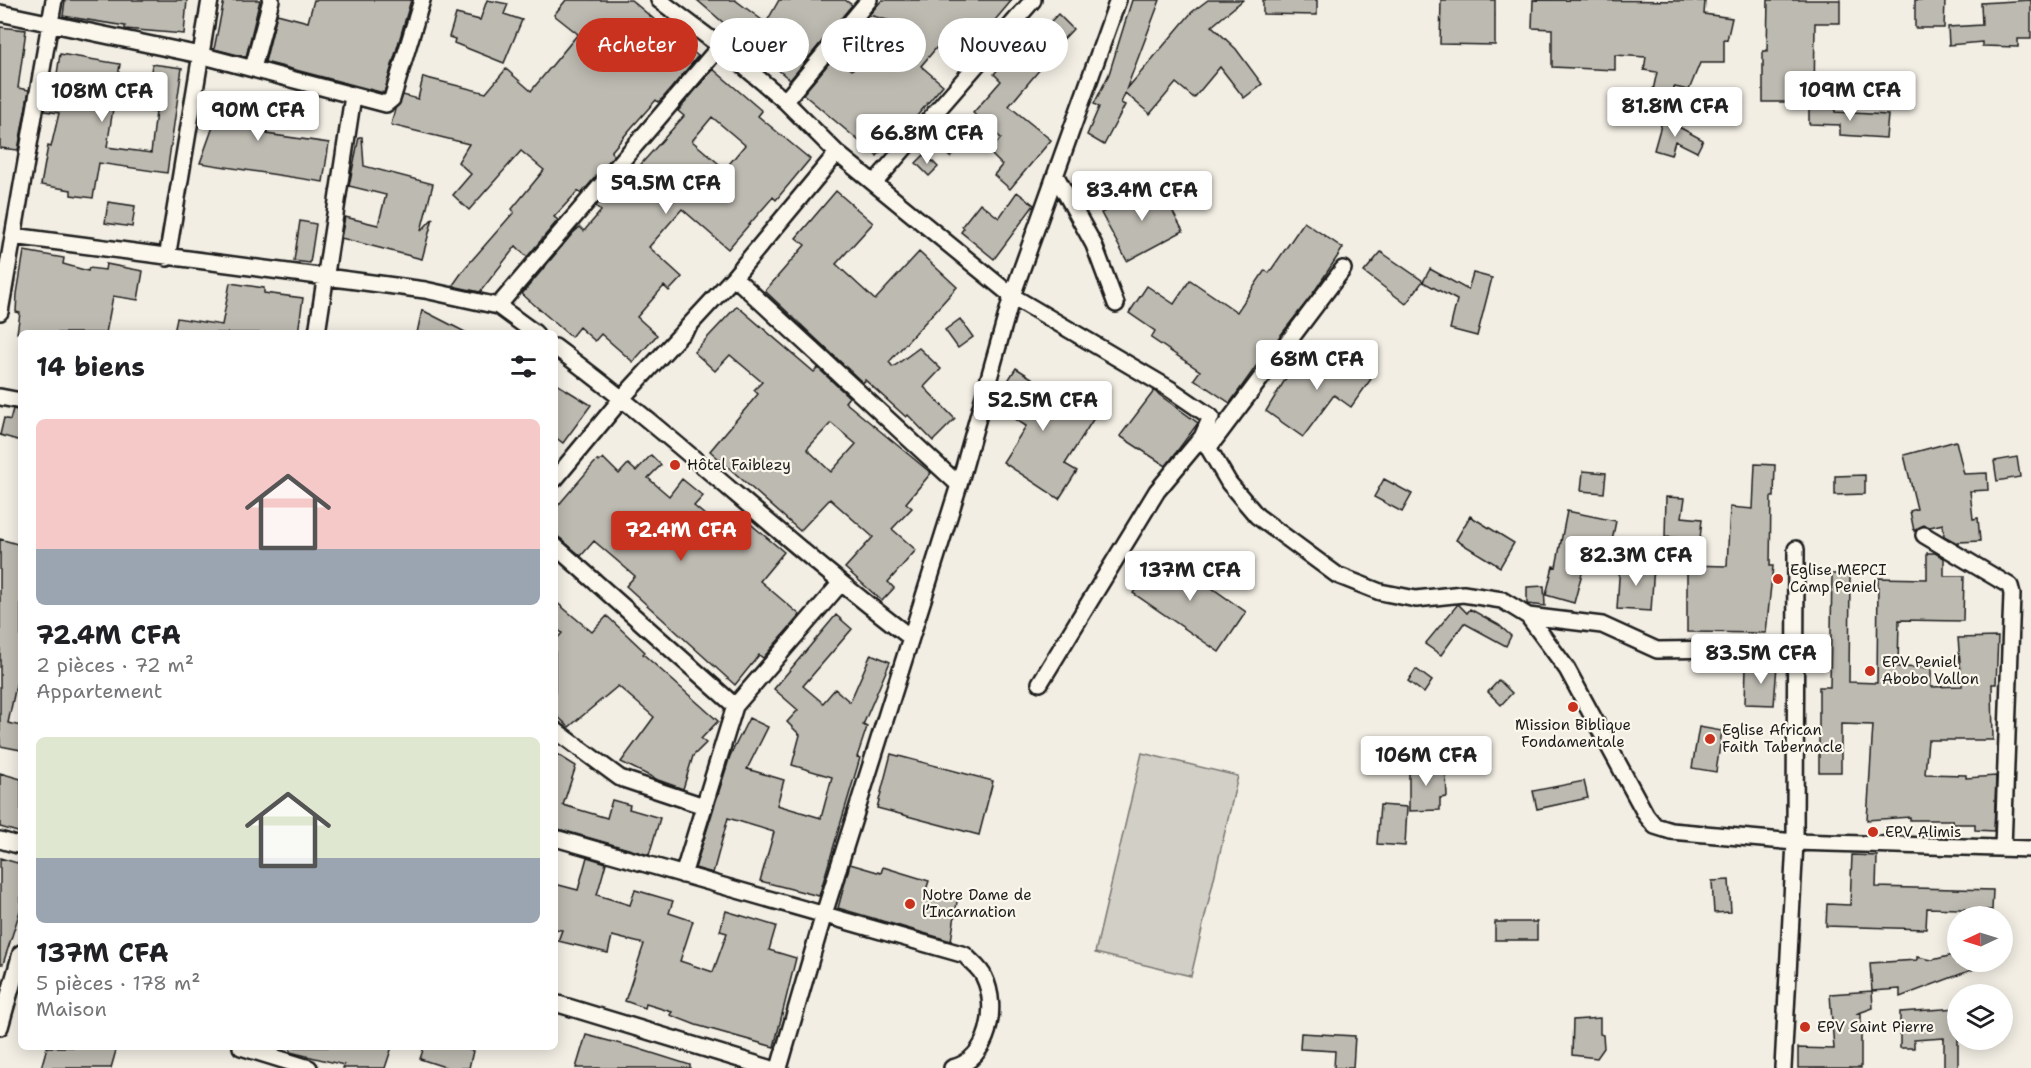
<!DOCTYPE html>
<html lang="fr">
<meta charset="utf-8">
<style>
body{margin:0;font-family:"Shantell Sans",sans-serif;background:#f2f2f2;color:#202124;height:100vh;display:flex;flex-direction:column;font-size:22px;white-space:nowrap}
*{box-sizing:border-box;margin:0}
p{font-size:20px;color:#757577}
.icon{flex:none;width:33px;height:33px;fill:none;stroke:currentColor;stroke-width:2;stroke-linecap:round;stroke-linejoin:round}
.map{position:relative;flex:1;overflow:hidden}
.panel{position:absolute;left:18px;top:330px;width:540px;height:720px;display:flex;flex-direction:column;background:#fff;border-radius:9px;box-shadow:0 3px 15px #0003}
.panel>*{flex:none}
.top-card{position:absolute;left:576px;top:18px;width:570px;height:54px;display:flex;gap:12px}
.needle{width:39px;rotate:266deg}
.controls{position:absolute;left:1947px;top:906px;display:grid;gap:12px}
.controls a{display:grid;place-items:center;width:66px;height:66px;border-radius:50%;background:#fff;box-shadow:0 3px 15px #0003;font-size:30px}
.price{position:absolute;translate:-50% -51px;padding:0 14px;border-radius:6px;background:#fff;color:#222;font-size:20px;line-height:39px;filter:drop-shadow(0 2px 3px #0008)}
.price::after{content:'';position:absolute;left:50%;top:36px;width:18px;height:14px;margin-left:-9px;background:inherit;clip-path:polygon(0 0,100% 0,50% 100%)}
.price.on{background:#c8321e;color:#fff}
ul{padding:0;list-style:none}
li{display:grid;align-content:center;gap:12px;height:318px;padding:0 18px}
li span{display:grid;place-items:center;height:186px;border-radius:9px;color:#555}
li>.icon{margin-inline-start:auto}
span .icon{width:108px;height:108px;fill:#fffc;stroke-width:1}
li b{font-size:26px}
h2{display:flex;justify-content:space-between;align-items:center;height:72px;padding:0 18px;font-size:26px}
.tag{padding:0 21px;border-radius:27px;background:#fff;box-shadow:0 3px 15px #0003;font-size:21px;line-height:54px}
.tag.on{background:#c8321e;color:#fff}
.map>svg:first-child{display:block}
.green{fill:#d2cfc6;stroke:#777671;stroke-width:1.5}
.building{fill:#bdbab1;stroke:#1c1c1c;stroke-width:1.5;fill-rule:evenodd}
.lines{fill:none;stroke-linecap:round;stroke-linejoin:round}
.street-casing{stroke:#1c1c1c;stroke-width:20}
.street{stroke:#fbf7ec;stroke-width:15}
.poi-dot{fill:#c8321e;stroke:#fbf7ec;stroke-width:2}
.labels{text-anchor:middle;stroke-width:4.5;stroke-linejoin:round;paint-order:stroke}
.poi-label{font-size:15px;fill:#1c1c1c;stroke:#fbf7ec;text-anchor:start}
</style>
<div class="map">
<svg width="2031" height="1068" viewBox="0 0 2031 1068">
<rect width="100%" height="100%" fill="#f2eee4"/>
<filter id="ink" filterUnits="userSpaceOnUse"><feTurbulence type="fractalNoise" baseFrequency=".0167" numOctaves="2"/><feDisplacementMap in="SourceGraphic" scale="12" xChannelSelector="R" yChannelSelector="G"/><feConvolveMatrix kernelMatrix="1 2 1 2 8 2 1 2 1" color-interpolation-filters="sRGB"/></filter>
<g filter="url(#ink)">
<path class="green" d="M 1142,753 L 1238,776 L 1191,976 L 1095,953 Z"/>
<path class="building" d="M 65,0 L 187,0 L 184,34 L 125,29 L 125,26 L 63,16 Z
M 224,0 L 260,0 L 246,57 L 214,49 Z
M 314,0 L 411,0 L 384,93 L 265,62 L 277,14 L 308,22 Z
M 487,0 L 508,4 L 504,14 L 522,20 L 504,63 L 454,43 L 455,39 L 449,37 L 456,14 L 480,20 Z
M 566,0 L 631,0 L 698,56 L 663,98 L 658,102 L 656,100 L 632,127 L 611,152 L 614,155 L 581,194 L 578,191 L 554,217 L 558,220 L 527,257 L 516,246 L 480,292 L 457,287 L 453,285 L 465,268 L 514,212 L 512,209 L 544,170 L 521,151 L 469,210 L 453,195 L 471,174 L 458,162 L 469,144 L 391,125 L 395,109 L 403,95 L 418,99 L 423,77 L 486,93 L 506,69 L 531,91 L 578,34 L 554,15 Z
M 697,0 L 735,0 L 766,23 L 779,0 L 845,0 L 852,5 L 790,80 Z
M 882,0 L 1012,0 L 979,39 L 959,21 L 921,66 L 943,85 L 900,136 L 896,132 L 877,156 L 803,94 L 835,56 L 852,70 L 894,22 L 869,15 Z
M 1132,0 L 1160,0 L 1126,90 L 1192,12 L 1208,0 L 1243,0 L 1212,26 L 1236,49 L 1262,84 L 1244,98 L 1220,67 L 1194,98 L 1176,83 L 1150,114 L 1125,93 L 1121,103 L 1125,105 L 1104,145 L 1087,135 L 1099,107 L 1094,104 L 1109,74 Z
M 1263,0 L 1317,0 L 1317,15 L 1263,14 Z
M 1441,0 L 1495,0 L 1495,45 L 1440,44 Z
M 1533,0 L 1705,1 L 1704,14 L 1732,18 L 1727,40 L 1724,39 L 1724,63 L 1700,63 L 1689,90 L 1674,87 L 1668,117 L 1648,113 L 1657,72 L 1644,70 L 1646,57 L 1615,55 L 1615,70 L 1552,67 L 1552,29 L 1532,28 Z
M 1768,0 L 1840,0 L 1840,23 L 1815,23 L 1814,102 L 1763,102 L 1763,51 L 1767,51 Z
M 1915,0 L 1945,0 L 1944,28 L 1915,28 Z
M 2031,0 L 2031,39 L 2018,39 L 2018,47 L 1982,46 L 1982,42 L 1949,45 L 1948,27 L 1982,25 L 1981,3 Z
M 1058,14 L 1073,29 L 1038,66 L 1041,68 L 1009,106 L 1051,140 L 1010,189 L 994,175 L 1002,165 L 989,152 L 1001,138 L 973,113 L 1001,81 L 994,74 L 1017,47 L 1022,51 Z
M 0,27 L 26,30 L 18,88 L 29,90 L 18,150 L 0,148 Z
M 60,54 L 120,64 L 107,147 L 151,153 L 156,112 L 146,111 L 152,64 L 182,68 L 167,173 L 99,163 L 93,198 L 71,195 L 71,190 L 41,185 L 48,146 L 51,147 L 59,113 L 45,111 L 48,93 L 54,94 Z
M 713,69 L 762,111 L 758,116 L 810,159 L 776,200 L 773,197 L 728,249 L 682,209 L 649,247 L 682,277 L 669,291 L 664,286 L 637,317 L 657,335 L 633,362 L 601,334 L 595,341 L 579,327 L 571,337 L 522,294 L 573,233 L 580,227 L 584,231 L 601,211 L 596,206 L 629,167 L 634,172 L 684,116 L 678,111 ZM 712,117 L 745,145 L 725,169 L 692,141 Z
M 207,96 L 270,102 L 267,134 L 329,143 L 323,182 L 200,163 L 214,124 L 205,123 Z
M 1809,106 L 1835,106 L 1835,112 L 1888,115 L 1886,138 L 1840,135 L 1840,125 L 1809,124 Z
M 1663,118 L 1680,123 L 1679,127 L 1703,140 L 1697,152 L 1675,141 L 1671,155 L 1654,150 Z
M 954,132 L 964,141 L 950,157 L 940,148 Z
M 359,137 L 362,137 L 364,166 L 433,184 L 421,231 L 433,218 L 422,259 L 341,238 L 345,217 L 378,225 L 386,195 L 349,186 Z
M 925,154 L 938,167 L 929,176 L 916,163 Z
M 1157,183 L 1183,231 L 1127,261 L 1101,213 Z
M 836,191 L 873,223 L 836,264 L 875,300 L 919,252 L 957,287 L 889,362 L 893,367 L 919,348 L 941,369 L 924,387 L 955,419 L 933,441 L 908,415 L 906,417 L 865,380 L 863,383 L 765,291 L 805,245 L 796,238 Z
M 1017,192 L 1034,205 L 994,259 L 961,232 L 964,228 L 962,226 L 980,203 L 999,218 Z
M 108,202 L 135,206 L 132,227 L 105,223 Z
M 300,221 L 316,224 L 310,263 L 294,261 Z
M 1304,222 L 1343,248 L 1312,295 L 1273,345 L 1272,344 L 1230,403 L 1194,379 L 1200,371 L 1151,338 L 1155,331 L 1129,313 L 1147,286 L 1174,304 L 1190,280 L 1237,312 L 1265,270 L 1269,273 Z
M 24,251 L 64,258 L 63,264 L 88,271 L 89,268 L 105,270 L 106,264 L 143,271 L 138,300 L 113,296 L 106,333 L 17,333 L 20,313 L 16,312 L 17,294 Z
M 1381,252 L 1423,281 L 1406,304 L 1364,272 Z
M 1430,269 L 1468,290 L 1473,273 L 1492,278 L 1477,336 L 1450,329 L 1457,300 L 1423,282 Z
M 230,283 L 264,288 L 264,293 L 303,298 L 298,333 L 174,333 L 177,318 L 222,325 Z
M 737,306 L 814,372 L 818,368 L 849,397 L 845,402 L 931,473 L 906,503 L 912,508 L 892,529 L 916,550 L 888,582 L 894,588 L 882,601 L 845,568 L 873,537 L 830,499 L 800,531 L 710,451 L 758,394 L 754,390 L 762,382 L 730,355 L 715,371 L 694,352 ZM 831,423 L 856,444 L 831,472 L 807,449 Z
M 422,310 L 467,333 L 417,333 Z
M 960,319 L 973,337 L 958,348 L 945,330 Z
M 1332,347 L 1359,365 L 1357,369 L 1371,379 L 1351,407 L 1334,395 L 1303,437 L 1266,411 L 1294,365 L 1312,377 Z
M 1016,368 L 1094,418 L 1065,464 L 1077,471 L 1059,499 L 1003,462 L 1026,426 L 1001,410 L 995,401 Z
M 555,383 L 591,405 L 563,443 L 555,437 Z
M 1154,391 L 1198,423 L 1166,466 L 1120,436 Z
M 13,409 L 21,411 L 21,441 L 0,435 L 4,418 L 10,420 Z
M 1956,441 L 1964,474 L 1987,473 L 1988,490 L 1970,491 L 1973,519 L 1978,518 L 1980,541 L 1959,542 L 1959,544 L 1944,536 L 1943,524 L 1930,527 L 1924,525 L 1914,531 L 1910,511 L 1917,509 L 1904,455 Z
M 651,455 L 661,465 L 648,478 L 669,496 L 682,479 L 703,496 L 694,506 L 733,538 L 747,521 L 784,552 L 760,581 L 800,615 L 763,658 L 759,655 L 735,685 L 626,586 L 635,576 L 594,541 L 581,556 L 555,534 L 555,509 L 597,460 L 599,462 L 603,458 L 619,474 L 628,464 L 636,471 Z
M 2017,457 L 2020,477 L 1997,481 L 1994,461 Z
M 1755,464 L 1775,465 L 1774,497 L 1771,497 L 1770,566 L 1773,566 L 1766,633 L 1687,632 L 1687,565 L 1727,566 L 1730,507 L 1753,509 Z
M 1583,471 L 1606,473 L 1604,493 L 1581,491 Z
M 1865,475 L 1865,494 L 1835,495 L 1835,476 Z
M 1384,479 L 1412,494 L 1402,512 L 1374,497 Z
M 1666,497 L 1685,498 L 1682,517 L 1702,519 L 1700,539 L 1665,537 Z
M 1567,511 L 1616,521 L 1607,566 L 1585,562 L 1574,603 L 1546,595 L 1553,566 L 1556,567 Z
M 1470,516 L 1514,543 L 1500,567 L 1456,540 Z
M 0,539 L 21,545 L 21,677 L 18,676 L 8,723 L 21,726 L 21,750 L 0,746 Z
M 1160,552 L 1198,571 L 1195,576 L 1246,612 L 1219,652 L 1133,593 L 1145,577 L 1147,578 Z
M 1927,553 L 1935,553 L 1944,558 L 1944,576 L 1964,576 L 1963,621 L 1899,620 L 1898,667 L 1931,668 L 1931,687 L 1962,686 L 1958,638 L 1998,637 L 1996,684 L 1992,684 L 1993,740 L 1928,740 L 1925,774 L 1966,775 L 1966,778 L 1996,776 L 1994,831 L 1975,830 L 1975,824 L 1952,824 L 1953,820 L 1910,820 L 1910,817 L 1867,820 L 1873,725 L 1841,724 L 1841,772 L 1819,772 L 1819,687 L 1830,687 L 1832,574 L 1850,574 L 1849,682 L 1877,683 L 1878,578 L 1927,579 Z
M 1620,563 L 1654,565 L 1651,611 L 1617,609 Z
M 1544,586 L 1545,606 L 1527,604 L 1527,587 Z
M 555,601 L 592,632 L 607,616 L 645,652 L 643,654 L 718,721 L 701,739 L 706,743 L 693,756 L 683,789 L 658,780 L 621,762 L 654,717 L 618,686 L 569,727 L 555,714 L 555,641 L 562,633 L 555,627 Z
M 1458,604 L 1467,613 L 1470,609 L 1499,625 L 1511,636 L 1506,646 L 1464,623 L 1441,655 L 1425,644 Z
M 836,615 L 852,629 L 803,686 L 823,703 L 835,689 L 850,702 L 871,654 L 890,662 L 863,725 L 867,727 L 857,757 L 860,758 L 819,896 L 760,881 L 774,832 L 728,818 L 713,873 L 695,868 L 730,756 L 749,718 L 768,727 L 747,769 L 784,780 L 777,805 L 821,818 L 832,777 L 792,765 L 800,735 L 787,722 L 798,710 L 774,689 Z
M 1746,665 L 1777,665 L 1774,705 L 1745,704 Z
M 1416,669 L 1432,681 L 1424,693 L 1408,681 Z
M 1499,680 L 1512,693 L 1501,705 L 1488,692 Z
M 1699,727 L 1722,731 L 1716,772 L 1692,768 Z
M 555,753 L 576,766 L 563,805 L 607,818 L 612,800 L 630,805 L 629,809 L 660,818 L 649,855 L 555,828 Z
M 891,754 L 993,781 L 979,835 L 877,808 Z
M 1409,764 L 1439,764 L 1439,773 L 1446,773 L 1447,797 L 1440,798 L 1440,810 L 1409,811 Z
M 0,773 L 21,779 L 21,833 L 0,827 Z
M 1584,781 L 1588,798 L 1537,809 L 1533,791 Z
M 1380,805 L 1407,807 L 1405,846 L 1377,844 Z
M 1852,855 L 1877,856 L 1876,887 L 1993,890 L 1992,910 L 1927,908 L 1926,929 L 1826,926 L 1827,904 L 1850,905 Z
M 587,857 L 606,863 L 597,895 L 630,905 L 635,890 L 673,901 L 669,913 L 693,921 L 680,961 L 713,972 L 727,933 L 720,931 L 726,911 L 776,926 L 769,950 L 796,958 L 774,1047 L 696,1025 L 670,1015 L 672,1012 L 646,1004 L 645,1008 L 625,1001 L 644,944 L 612,936 L 608,953 L 558,941 L 562,930 L 555,929 L 555,884 L 578,890 Z
M 0,858 L 21,864 L 21,908 L 3,964 L 0,964 Z
M 850,864 L 881,873 L 883,867 L 929,881 L 926,890 L 958,895 L 951,941 L 838,908 Z
M 1729,880 L 1731,912 L 1714,913 L 1712,881 Z
M 1495,922 L 1537,922 L 1537,940 L 1495,940 Z
M 1958,954 L 1958,962 L 1990,963 L 1900,997 L 1900,989 L 1872,991 L 1870,963 L 1917,960 L 1917,957 L 1932,960 Z
M 1872,991 L 1873,1008 L 1856,1014 L 1861,1014 L 1861,1068 L 1798,1068 L 1798,1048 L 1834,1049 L 1830,994 Z
M 1958,1008 L 1958,1068 L 1944,1068 L 1944,1038 L 1914,1040 L 1914,1048 L 1900,1048 L 1900,1012 Z
M 1600,1018 L 1600,1034 L 1603,1035 L 1604,1048 L 1597,1058 L 1572,1055 L 1573,1020 Z
M 1301,1033 L 1355,1036 L 1353,1068 L 1334,1068 L 1335,1051 L 1300,1049 Z
M 586,1035 L 636,1048 L 690,1065 L 690,1068 L 576,1068 Z
M 47,1047 L 117,1047 L 111,1068 L 41,1068 Z
M 290,1047 L 392,1047 L 385,1068 L 343,1068 L 344,1065 L 290,1052 Z
M 424,1047 L 460,1047 L 473,1051 L 469,1068 L 448,1068 L 420,1059 Z"/>
<g class="lines">
<g class="street-casing">
<path id="street" d="M 659,0 L 720,46 L 785,101 L 837,153 L 1012,296 L 1170,389 L 1211,417 L 1202,437 L 1157,491 L 1040,683
M 0,13 L 200,55 L 386,104 L 392,99 L 422,0
M 253,68 L 271,0
M 785,101 L 869,0
M 1056,176 L 1094,245 L 1116,304
M 875,182 L 1033,0
M 13,236 L 425,290 L 498,306
M 167,258 L 210,0
M 734,277 L 959,485
M 0,312 L 54,0
M 317,333 L 353,96
M 535,333 L 498,306 L 720,46
M 555,347 C 678,438 788,545 910,637
M 0,397 L 21,401
M 1202,437 L 1229,483 L 1257,516 L 1337,575 L 1380,592 L 1416,599 L 1463,594 L 1502,600 L 1528,616 L 1602,625 L 1657,650 L 1796,648
M 1209,447 L 1343,269
M 555,479 L 623,397 L 734,277 L 837,153
M 1924,535 L 2010,586 L 2012,594 L 2003,848
M 555,546 L 735,706
M 1528,616 L 1567,669 L 1646,815 L 1655,826 L 1671,831 L 1795,842 L 2031,849
M 555,730 L 620,778 L 704,806
M 555,838 L 965,955 C 971,962 981,969 984,977 C 999,1007 989,1060 952,1068
M 0,840 L 21,846
M 683,875 L 735,706 L 840,584
M 555,1003 L 769,1068
M 0,1027 L 21,953
M 241,1047 L 309,1068
M 779,1068 L 824,914 L 959,485 L 1012,296 L 1118,0
M 1783,1068 L 1795,842 L 1796,549"/>
</g>
<use href="#street" class="street"/>
</g>
</g>
<g class="poi-dot">
<circle cx="675" cy="465" r="6"/>
<circle cx="1778" cy="579" r="6"/>
<circle cx="1870" cy="671" r="6"/>
<circle cx="1573" cy="707" r="6"/>
<circle cx="1710" cy="739" r="6"/>
<circle cx="1873" cy="832" r="6"/>
<circle cx="910" cy="904" r="6"/>
<circle cx="1805" cy="1027" r="6"/>
</g>
<g class="labels">
<g class="poi-label">
<text x="687" y="470">Hôtel Faiblezy</text>
<text x="1790" y="575">Eglise MEPCI<tspan x="1790" dy="17">Camp Peniel</tspan></text>
<text x="1882" y="667">EPV Peniel<tspan x="1882" dy="17">Abobo Vallon</tspan></text>
<text x="1573" y="730" text-anchor="middle">Mission Biblique<tspan x="1573" dy="17">Fondamentale</tspan></text>
<text x="1722" y="735">Eglise African<tspan x="1722" dy="17">Faith Tabernacle</tspan></text>
<text x="1885" y="837">EPV Alimis</text>
<text x="922" y="900">Notre Dame de<tspan x="922" dy="17">l’Incarnation</tspan></text>
<text x="1817" y="1032">EPV Saint Pierre</text>
</g>
</g>
</svg>
<div class="controls">
<a><svg class="needle" viewBox="-14 -14 28 28"><path d="M0-13l5 13h-10z" fill="#e53935"/><path d="M0 13l5-13h-10z" fill="#757577"/></svg></a>
<a><svg class="icon" aria-label="layers" viewBox="0 0 24 24"><path d="M12 4l9 5-9 5-9-5zM3 14l9 5 9-5"/></svg></a>
</div>
<b class="price" style="left:1850px;top:122px">109M CFA</b>
<b class="price" style="left:102px;top:123px">108M CFA</b>
<b class="price" style="left:1675px;top:138px">81.8M CFA</b>
<b class="price" style="left:258px;top:142px">90M CFA</b>
<b class="price" style="left:927px;top:165px">66.8M CFA</b>
<b class="price" style="left:666px;top:215px">59.5M CFA</b>
<b class="price" style="left:1142px;top:222px">83.4M CFA</b>
<b class="price" style="left:1317px;top:391px">68M CFA</b>
<b class="price" style="left:1043px;top:432px">52.5M CFA</b>
<b class="price on" style="left:681px;top:562px">72.4M CFA</b>
<b class="price" style="left:1636px;top:587px">82.3M CFA</b>
<b class="price" style="left:1190px;top:602px">137M CFA</b>
<b class="price" style="left:1761px;top:685px">83.5M CFA</b>
<b class="price" style="left:1426px;top:787px">106M CFA</b>
<div class="top-card">
<a class="tag on">Acheter</a>
<a class="tag">Louer</a>
<a class="tag">Filtres</a>
<a class="tag">Nouveau</a>
</div>
<section class="panel">
<h2>14 biens<svg class="icon" aria-label="filters" viewBox="0 0 24 24"><path d="M4 7h16M4 17h16"/><circle cx="9" cy="7" r="2"/><circle cx="15" cy="17" r="2"/></svg></h2>
<ul>
<li><span style="background:linear-gradient(#f6c9c9 70%,#9aa5b1 0)"><svg class="icon" aria-label="home" viewBox="0 0 24 24"><path d="M3 11l9-7 9 7M6 9v11h12V9"/></svg></span><div><b>72.4M CFA</b><p>2 pièces · 72 m²</p><p>Appartement</p></div></li>
<li><span style="background:linear-gradient(#dfe7d0 65%,#9aa5b1 0)"><svg class="icon" aria-label="home" viewBox="0 0 24 24"><path d="M3 11l9-7 9 7M6 9v11h12V9"/></svg></span><div><b>137M CFA</b><p>5 pièces · 178 m²</p><p>Maison</p></div></li>
</ul>
</section>
</div>
